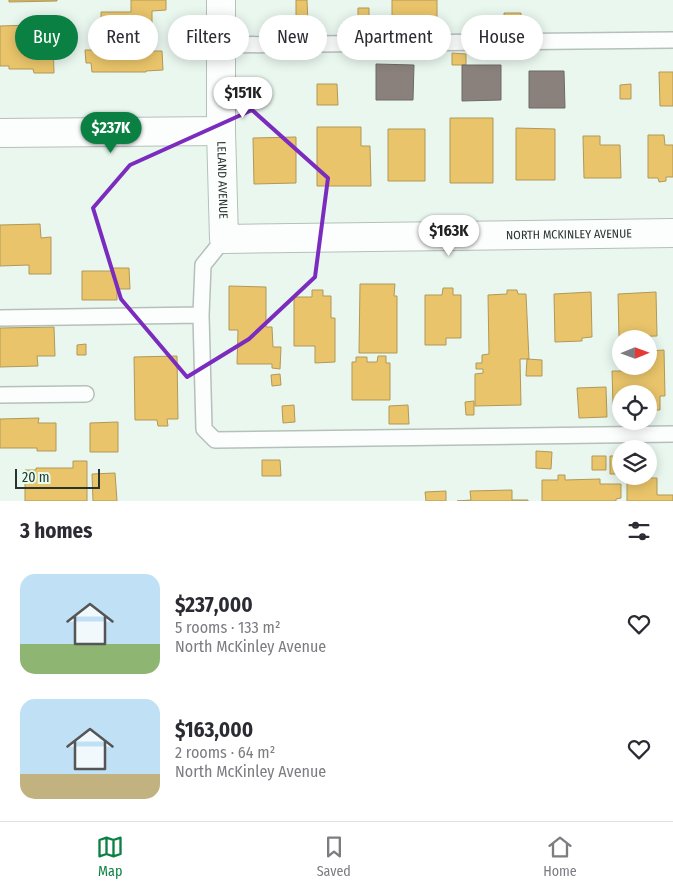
<!DOCTYPE html>
<meta charset="utf-8">
<style>
body{margin:0;font-family:"Fira Sans Condensed",sans-serif;background:#f2f2f3;color:#2b2b33;height:100vh;display:flex;flex-direction:column;font-size:19px;white-space:nowrap}
*{box-sizing:border-box;margin:0}
p{font-size:16px;color:#7c7c81}
.icon{flex:none;width:28px;height:28px;fill:none;stroke:currentColor;stroke-width:2;stroke-linecap:round;stroke-linejoin:round}
.map{position:relative;height:501px;overflow:hidden}
.sheet{display:flex;flex-direction:column;background:#fff;flex:1}
.sheet>*{flex:none}
.hud{position:absolute;left:15px;top:15px;width:644px;height:45px;display:flex;gap:10px}
.needle{width:32px;rotate:89deg}
.buttons{position:absolute;left:612px;top:330px;display:grid;gap:10px}
.buttons a{display:grid;place-items:center;width:45px;height:45px;border-radius:50%;background:#fff;box-shadow:0 2px 12px #0003;font-size:25px}
.scale{position:absolute;left:15px;bottom:12px;width:85px;box-sizing:border-box;padding-left:5px;border:2px solid #2a342e;border-top:0;font-size:14px;line-height:18px;white-space:nowrap;color:#2a342e;-webkit-text-stroke:4px #e3fdee;paint-order:stroke}
.price{position:absolute;translate:-50% -42px;padding:0 11px;border-radius:18px;background:#fff;color:#222;font-size:16px;line-height:32px;filter:drop-shadow(0 1px 2px #0008)}
.price::after{content:'';position:absolute;left:50%;top:30px;width:15px;height:11px;margin-left:-8px;background:inherit;clip-path:polygon(0 0,100% 0,50% 100%)}
.price.on{background:#0b8043;color:#fff}
ul{padding:0;list-style:none}
li{display:flex;align-items:center;gap:15px;height:125px;padding:0 20px}
li span{display:grid;place-items:center;flex:none;width:140px;height:100px;border-radius:15px;color:#555}
li>.icon{margin-inline-start:auto}
span .icon{width:60px;height:60px;fill:#fffc;stroke-width:1}
li b{font-size:21px}
h2{display:flex;justify-content:space-between;align-items:center;height:60px;padding:0 20px;font-size:21px}
.chip{padding:0 18px;border-radius:22px;background:#fff;box-shadow:0 2px 12px #0003;font-size:18px;line-height:45px}
.chip.on{background:#0b8043;color:#fff}
.tabs{display:flex;justify-content:space-around;align-items:center;height:70px;border-top:1px solid #e1e1e2;background:#fff;font-size:14px;color:#7c7c81}
.tabs a{display:grid;justify-items:center;gap:2px}
.tabs .on{color:#0b8043}
.map>svg:first-child{display:block}
.homes{fill:#e9c46a;stroke:#b09958}
.industry{fill:#8a817c;stroke:#6d6a65}
.lines{fill:none;stroke-linecap:round;stroke-linejoin:round}
.service-casing{stroke:#b5c0ba;stroke-width:18}
.minor-casing{stroke:#b5c0ba;stroke-width:30}
.service{stroke:#fcfefd;stroke-width:15}
.minor{stroke:#fcfefd;stroke-width:28}
.marked{fill:none;stroke:#7b2cbf;stroke-width:4;stroke-linejoin:round}
.labels{text-anchor:middle;stroke-width:5;stroke-linejoin:round;paint-order:stroke}
.street-label{font-size:12px;fill:#2a342e;stroke:#e3fdee}
</style>
<div class="map">
<svg width="673" height="501" viewBox="0 0 673 501">
<rect width="100%" height="100%" fill="#e9f7ef"/>
<path class="homes" d="M 9,0 L 57,0 L 57,1 L 9,2 Z
M 131,0 L 166,0 L 166,10 L 152,11 L 152,51 L 162,51 L 163,70 L 146,71 L 146,72 L 92,72 L 91,63 L 86,63 L 85,50 L 92,50 L 91,28 L 101,29 L 101,12 L 131,12 Z
M 296,0 L 307,0 L 308,23 L 296,23 Z
M 392,0 L 437,0 L 437,28 L 392,28 Z
M 358,8 L 369,8 L 369,25 L 358,25 Z
M 504,13 L 521,13 L 521,27 L 505,27 Z
M 33,25 L 33,40 L 53,39 L 54,73 L 34,73 L 33,69 L 9,69 L 9,66 L 0,66 L 0,26 Z
M 452,53 L 466,54 L 466,65 L 452,65 Z
M 659,72 L 673,72 L 673,106 L 660,106 Z
M 317,84 L 337,84 L 338,105 L 317,105 Z
M 631,84 L 631,99 L 620,99 L 620,85 Z
M 450,118 L 493,118 L 493,183 L 450,183 Z
M 317,127 L 361,127 L 361,146 L 370,146 L 371,186 L 317,186 Z
M 516,128 L 555,129 L 555,180 L 516,180 Z
M 388,129 L 425,129 L 425,181 L 388,181 Z
M 648,135 L 664,135 L 665,145 L 673,145 L 673,177 L 666,177 L 666,181 L 659,182 L 658,178 L 648,178 Z
M 583,136 L 600,136 L 600,145 L 620,145 L 621,178 L 584,178 Z
M 296,137 L 296,183 L 254,184 L 253,138 Z
M 40,224 L 41,238 L 51,237 L 51,274 L 29,274 L 29,265 L 0,266 L 0,225 Z
M 113,268 L 129,268 L 130,289 L 117,289 L 117,300 L 82,300 L 82,271 L 113,271 Z
M 360,284 L 395,284 L 394,296 L 397,296 L 397,353 L 359,353 Z
M 229,286 L 266,287 L 266,327 L 272,327 L 273,347 L 281,347 L 280,369 L 272,368 L 272,364 L 237,364 L 238,330 L 229,330 Z
M 443,288 L 453,288 L 453,295 L 461,295 L 461,338 L 446,338 L 446,345 L 425,345 L 425,295 L 442,295 Z
M 312,290 L 323,290 L 323,296 L 331,296 L 331,318 L 335,318 L 335,362 L 315,363 L 315,346 L 294,346 L 294,297 L 312,297 Z
M 507,290 L 517,290 L 518,294 L 526,294 L 529,359 L 520,359 L 521,405 L 475,406 L 475,374 L 483,373 L 483,369 L 476,369 L 476,363 L 482,363 L 482,355 L 489,354 L 488,295 L 507,294 Z
M 591,292 L 592,337 L 582,338 L 582,341 L 555,342 L 554,294 Z
M 656,292 L 657,336 L 619,337 L 618,294 Z
M 54,327 L 55,356 L 37,356 L 38,366 L 0,367 L 0,328 Z
M 86,344 L 86,355 L 77,355 L 77,345 Z
M 664,350 L 665,396 L 660,396 L 660,410 L 649,410 L 649,394 L 621,394 L 621,405 L 613,405 L 612,371 L 632,371 L 632,366 L 649,366 L 649,351 Z
M 177,356 L 178,419 L 167,419 L 168,426 L 158,426 L 157,420 L 135,420 L 134,357 Z
M 378,356 L 386,356 L 386,363 L 390,363 L 390,400 L 352,400 L 352,362 L 356,362 L 356,357 L 367,357 L 367,362 L 377,362 Z
M 527,359 L 542,360 L 542,376 L 526,376 Z
M 280,374 L 281,385 L 272,386 L 271,375 Z
M 606,387 L 607,417 L 579,418 L 577,388 Z
M 474,401 L 474,415 L 466,415 L 465,402 Z
M 294,405 L 295,422 L 283,423 L 282,406 Z
M 408,405 L 409,424 L 389,424 L 389,406 Z
M 39,418 L 38,423 L 56,423 L 56,451 L 37,451 L 37,448 L 0,448 L 0,419 Z
M 118,422 L 118,452 L 90,452 L 90,423 Z
M 536,451 L 552,452 L 551,469 L 536,468 Z
M 592,456 L 606,456 L 606,470 L 592,470 Z
M 610,456 L 620,456 L 620,474 L 610,474 Z
M 262,460 L 280,460 L 281,476 L 262,476 Z
M 73,461 L 87,461 L 87,501 L 25,501 L 25,470 L 36,470 L 36,468 L 73,468 Z
M 115,473 L 117,501 L 93,501 L 92,474 Z
M 558,475 L 565,475 L 565,480 L 600,479 L 600,484 L 621,484 L 621,498 L 616,499 L 616,501 L 542,501 L 542,480 L 558,480 Z
M 627,478 L 657,478 L 657,495 L 673,495 L 673,501 L 627,501 Z
M 512,490 L 512,500 L 528,500 L 528,501 L 457,501 L 471,500 L 470,491 Z
M 446,491 L 446,501 L 426,501 L 425,492 Z"/>
<path class="industry" d="M 376,64 L 414,65 L 413,100 L 376,100 Z
M 462,65 L 501,65 L 501,100 L 462,101 Z
M 529,71 L 564,71 L 565,108 L 529,108 Z"/>
<g class="lines">
<g class="service-casing">
<path id="service" d="M 222,45 L 673,40
M 224,239 L 203,265 L 201,315 L 204,429 L 215,440 L 673,434
M 0,318 L 201,315
M 0,395 L 86,394"/>
</g>
<g class="minor-casing">
<g id="minor">
<path id="s1" d="M 221,0 L 221,131 L 224,239 L 673,233"/>
<path d="M 0,133 L 221,131"/>
</g>
</g>
<use href="#service" class="service"/>
<use href="#minor" class="minor"/>
</g>
<path class="marked" d="M 252,110 L 328,178 L 315,277 L 249,339 L 187,377 L 121,299 L 93,208 L 130,165 Z"/>
<g class="labels">
<g class="street-label">
<text dy="4" stroke="none"><textPath href="#s1" startOffset="180">LELAND AVENUE</textPath></text>
<text dy="4" stroke="none"><textPath href="#s1" startOffset="584">NORTH MCKINLEY AVENUE</textPath></text>
</g>
</g>
</svg>
<div class="buttons">
<a><svg class="needle" viewBox="-14 -14 28 28"><path d="M0-13l5 13h-10z" fill="#e53935"/><path d="M0 13l5-13h-10z" fill="#7c7c81"/></svg></a>
<a><svg class="icon" aria-label="locate" viewBox="0 0 24 24"><circle cx="12" cy="12" r="6"/><path d="M12 2v4M12 18v4M2 12h4M18 12h4"/></svg></a>
<a><svg class="icon" aria-label="layers" viewBox="0 0 24 24"><path d="M12 4l9 5-9 5-9-5zM3 14l9 5 9-5"/></svg></a>
</div>
<div class="scale">20 m</div>
<b class="price" style="left:243px;top:119px">$151K</b>
<b class="price on" style="left:111px;top:154px">$237K</b>
<b class="price" style="left:449px;top:257px">$163K</b>
<div class="hud">
<a class="chip on">Buy</a>
<a class="chip">Rent</a>
<a class="chip">Filters</a>
<a class="chip">New</a>
<a class="chip">Apartment</a>
<a class="chip">House</a>
</div>
</div>
<section class="sheet">
<h2>3 homes<svg class="icon" aria-label="filters" viewBox="0 0 24 24"><path d="M4 7h16M4 17h16"/><circle cx="9" cy="7" r="2"/><circle cx="15" cy="17" r="2"/></svg></h2>
<ul>
<li><span style="background:linear-gradient(#bfe0f5 70%,#8fb573 0)"><svg class="icon" aria-label="home" viewBox="0 0 24 24"><path d="M3 11l9-7 9 7M6 9v11h12V9"/></svg></span><div><b>$237,000</b><p>5 rooms · 133 m²</p><p>North McKinley Avenue</p></div><svg class="icon" aria-label="heart" viewBox="0 0 24 24"><path d="M12 20l-8-8c-3-5 5-10 8-4 3-6 11-1 8 4z"/></svg></li>
<li><span style="background:linear-gradient(#bfe0f5 75%,#c2b280 0)"><svg class="icon" aria-label="home" viewBox="0 0 24 24"><path d="M3 11l9-7 9 7M6 9v11h12V9"/></svg></span><div><b>$163,000</b><p>2 rooms · 64 m²</p><p>North McKinley Avenue</p></div><svg class="icon" aria-label="heart" viewBox="0 0 24 24"><path d="M12 20l-8-8c-3-5 5-10 8-4 3-6 11-1 8 4z"/></svg></li>
</ul>
</section>
<nav class="tabs">
<a class="on"><svg class="icon" aria-label="map" viewBox="0 0 24 24"><path d="M3 6l6-2 6 2 6-2v14l-6 2-6-2-6 2zM9 4v14M15 6v14"/></svg>Map</a>
<a><svg class="icon" aria-label="saved" viewBox="0 0 24 24"><path d="M7 4h10v16l-5-4-5 4z"/></svg>Saved</a>
<a><svg class="icon" aria-label="home" viewBox="0 0 24 24"><path d="M3 11l9-7 9 7M6 9v11h12V9"/></svg>Home</a>
</nav>
